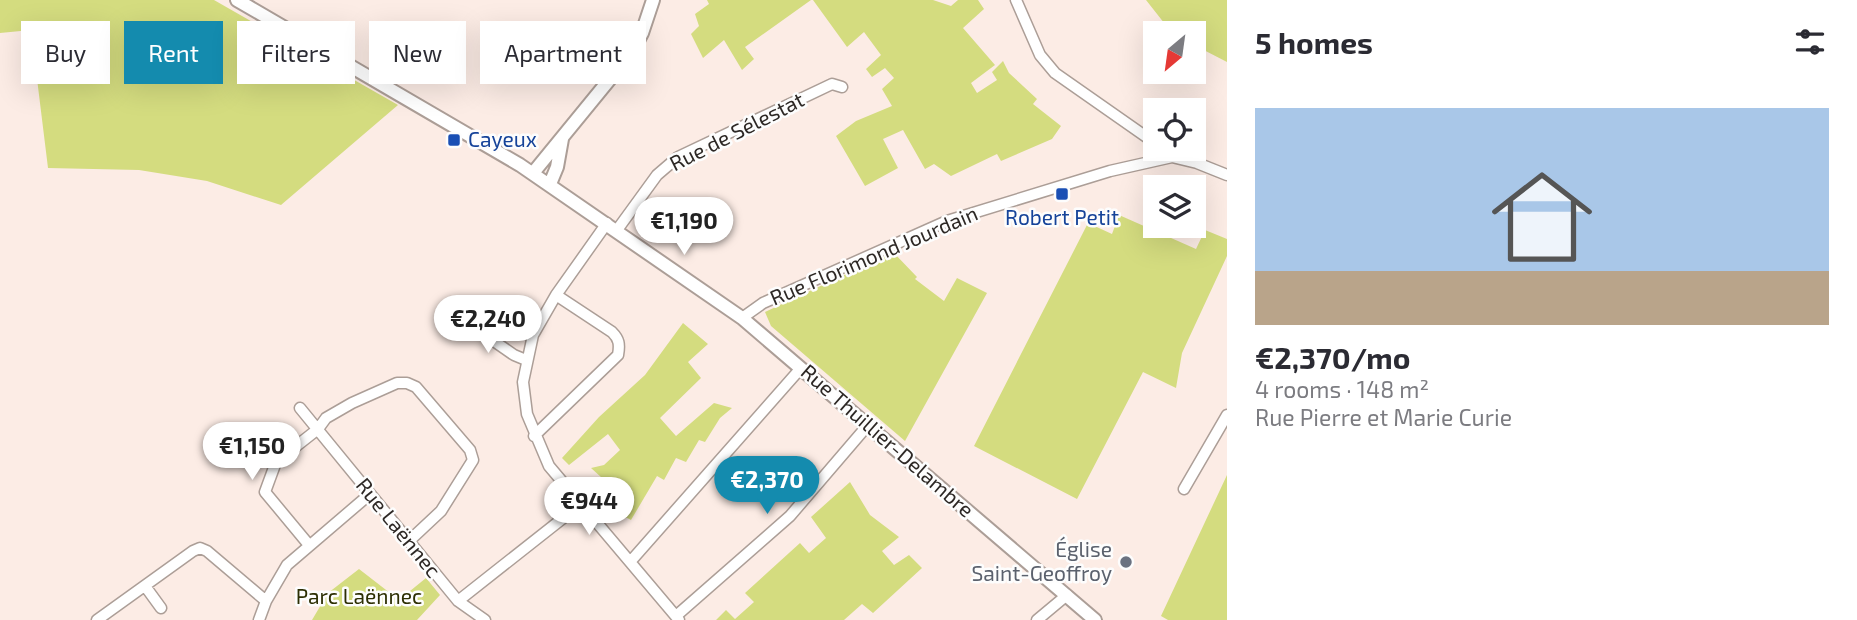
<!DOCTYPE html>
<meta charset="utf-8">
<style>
body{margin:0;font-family:"Exo 2",sans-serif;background:#f7f7f7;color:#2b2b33;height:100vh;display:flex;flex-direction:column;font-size:26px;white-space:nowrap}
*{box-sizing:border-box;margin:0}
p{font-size:23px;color:#7c7c81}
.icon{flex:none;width:38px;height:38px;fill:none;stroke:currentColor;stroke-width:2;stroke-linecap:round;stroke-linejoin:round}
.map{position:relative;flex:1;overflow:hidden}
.side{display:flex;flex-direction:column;background:#fff;width:630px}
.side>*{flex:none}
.guide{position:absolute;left:21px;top:21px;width:665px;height:63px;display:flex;gap:14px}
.needle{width:46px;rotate:209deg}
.controls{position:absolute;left:1143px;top:21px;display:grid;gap:14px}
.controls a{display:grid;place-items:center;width:63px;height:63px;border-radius:0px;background:#fff;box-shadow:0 7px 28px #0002;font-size:35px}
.price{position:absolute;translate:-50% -60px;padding:0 16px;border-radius:24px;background:#fff;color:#222;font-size:23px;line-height:46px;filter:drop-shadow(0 2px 4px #0008)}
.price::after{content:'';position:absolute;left:50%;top:42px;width:21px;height:16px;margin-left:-10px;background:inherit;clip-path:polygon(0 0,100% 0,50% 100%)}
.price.active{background:#148bae;color:#fff}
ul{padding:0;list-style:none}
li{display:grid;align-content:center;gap:14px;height:371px;padding:0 28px}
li+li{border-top:2px solid #e1e1e2}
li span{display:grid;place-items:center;height:217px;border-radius:0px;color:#555}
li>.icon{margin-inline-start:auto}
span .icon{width:126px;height:126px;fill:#fffc;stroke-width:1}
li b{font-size:30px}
h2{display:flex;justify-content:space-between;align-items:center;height:84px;padding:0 28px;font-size:30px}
.pill{padding:0 24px;border-radius:0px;background:#fff;box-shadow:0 7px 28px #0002;font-size:24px;line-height:63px}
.pill.active{background:#148bae;color:#fff}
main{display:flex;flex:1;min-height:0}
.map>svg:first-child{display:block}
.green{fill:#d4dc7f}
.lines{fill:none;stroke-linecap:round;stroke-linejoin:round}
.street-casing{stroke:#ac9e97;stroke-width:13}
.secondary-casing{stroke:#ac9e97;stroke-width:16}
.street{stroke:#fff;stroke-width:10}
.secondary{stroke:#fff;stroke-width:12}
.transit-dot{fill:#1a4fb4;stroke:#fdfdfd;stroke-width:2.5}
.worship-dot{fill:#6b7280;stroke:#fdfdfd;stroke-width:2.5}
.labels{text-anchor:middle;stroke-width:5;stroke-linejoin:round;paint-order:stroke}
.street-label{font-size:21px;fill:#2d2825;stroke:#fdfdfd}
.transit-label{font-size:21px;fill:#164399;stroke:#fdfdfd;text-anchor:start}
.worship-label{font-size:21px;fill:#5b616d;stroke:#fdfdfd;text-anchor:end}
.park-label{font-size:21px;fill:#2d2f03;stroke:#fdfdfd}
</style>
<main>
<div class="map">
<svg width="1227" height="620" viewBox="0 0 1227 620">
<rect width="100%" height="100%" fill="#fcece5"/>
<path class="green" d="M 0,0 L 214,0 L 398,105 L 281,205 L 207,181 L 139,170 L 48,168 L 31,30 L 0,33 Z
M 707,0 L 811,0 L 745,47 L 754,59 L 742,70 L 724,40 L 703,58 L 691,34 L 699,26 L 695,14 L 709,4 Z
M 813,0 L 933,0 L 951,6 L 958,0 L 978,0 L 984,9 L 963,28 L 995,65 L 971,83 L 977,93 L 997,80 L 992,72 L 1003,61 L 1009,73 L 1037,99 L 1033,104 L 1061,126 L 1052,139 L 1001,161 L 997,154 L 951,176 L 934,164 L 925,169 L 903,130 L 883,139 L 898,168 L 865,186 L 836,136 L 856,121 L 892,106 L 882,89 L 894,78 L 885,68 L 872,77 L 866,69 L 881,55 L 864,32 L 847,47 Z
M 1146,0 L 1227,0 L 1227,62 L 1194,45 L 1194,33 L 1172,33 Z
M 1119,215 L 1196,249 L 1205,230 L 1227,239 L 1227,256 L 1182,353 L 1176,388 L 1143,372 L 1077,499 L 974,446 L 1088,223 L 1112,234 Z
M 893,252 L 917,277 L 915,279 L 944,301 L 957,278 L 987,293 L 905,441 L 771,326 L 765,312 Z
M 683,323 L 708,344 L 688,362 L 701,378 L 660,418 L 676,436 L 714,403 L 732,408 L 720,418 L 705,442 L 699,440 L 686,462 L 676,458 L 664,480 L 657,476 L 631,520 L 614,511 L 622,496 L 591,468 L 604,465 L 620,450 L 608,434 L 569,465 L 562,458 L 599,417 L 645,375 Z
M 1227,475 L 1227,620 L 1168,620 L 1161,616 Z
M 850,482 L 870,515 L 899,537 L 882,551 L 894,565 L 909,555 L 922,568 L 873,613 L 862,604 L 844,620 L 716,620 L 726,610 L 735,619 L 754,602 L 745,593 L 800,543 L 809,553 L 826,538 L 811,517 Z
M 359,569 L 399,600 L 426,578 L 440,595 L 417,620 L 312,620 L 328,593 Z"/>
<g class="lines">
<g class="street-casing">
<path id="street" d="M 1016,0 L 1040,55 L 1055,73 L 1155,143
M 607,223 L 556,295 L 533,335 L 523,382 L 527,414 L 549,466 L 679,620
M 617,230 L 657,175 L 678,157 L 832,84 L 842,87
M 742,318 L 763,303 L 947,221 L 1110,171 L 1172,157 L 1197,163 L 1227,175
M 465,321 L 514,355 L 526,360
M 300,408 L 458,601 L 485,620
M 534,436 L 618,355 C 620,344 619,339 612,332 L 556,295
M 1184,489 L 1227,415
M 309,545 L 265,492 L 276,462 L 318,429 L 326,418 L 352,403 L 397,383 L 407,383 L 416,387 L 470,450 L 473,460 L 441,511 L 409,541
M 630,562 L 801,368
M 145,586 L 161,608
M 458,601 L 581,504
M 676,616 L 790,516 L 868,425
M 97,620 L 193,551 L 200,548 L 207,551 L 266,601
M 259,620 L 266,601 L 287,565 L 370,494
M 1037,620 L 1067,595"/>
</g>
<g class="secondary-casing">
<path id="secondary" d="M 237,0 L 520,165 L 742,318 L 1095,620
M 533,173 L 632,52 L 642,33 L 653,0
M 550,184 L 557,167 L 562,139"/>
</g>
<use href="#street" class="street"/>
<use href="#secondary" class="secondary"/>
</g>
<g class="transit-dot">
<rect x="447" y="133" width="14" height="14" rx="3.5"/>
<rect x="1055" y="187" width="14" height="14" rx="3.5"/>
</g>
<circle class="worship-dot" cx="1126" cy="562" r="7"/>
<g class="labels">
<g class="street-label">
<text transform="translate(737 132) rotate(-27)" y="7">Rue de Sélestat</text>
<text transform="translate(874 256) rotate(-23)" y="7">Rue Florimond Jourdain</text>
<text transform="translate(887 441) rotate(41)" y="7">Rue Thuillier-Delambre</text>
<text transform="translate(398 528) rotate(51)" y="7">Rue Laënnec</text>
</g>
<g class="transit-label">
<text x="468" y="147">Cayeux</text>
<text x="1062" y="225" text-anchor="middle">Robert Petit</text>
</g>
<g class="worship-label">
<text x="1112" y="557">Église<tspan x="1112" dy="24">Saint-Geoffroy</tspan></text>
</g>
<g class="park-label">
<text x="359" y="604">Parc Laënnec</text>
</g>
</g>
</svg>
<div class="controls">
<a><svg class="needle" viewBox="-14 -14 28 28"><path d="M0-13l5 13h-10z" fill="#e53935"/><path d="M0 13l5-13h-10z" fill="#7c7c81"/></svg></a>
<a><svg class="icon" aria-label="locate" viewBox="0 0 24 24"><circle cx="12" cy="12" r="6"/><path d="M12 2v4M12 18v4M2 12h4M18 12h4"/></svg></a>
<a><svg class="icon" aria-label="layers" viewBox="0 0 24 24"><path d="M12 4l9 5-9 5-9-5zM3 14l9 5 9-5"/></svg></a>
</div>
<b class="price" style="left:684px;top:257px">€1,190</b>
<b class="price" style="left:488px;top:355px">€2,240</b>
<b class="price" style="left:252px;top:482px">€1,150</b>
<b class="price active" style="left:767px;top:516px">€2,370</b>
<b class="price" style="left:589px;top:537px">€944</b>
<div class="guide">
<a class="pill">Buy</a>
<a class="pill active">Rent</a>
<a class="pill">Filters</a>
<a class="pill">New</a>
<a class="pill">Apartment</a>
</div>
</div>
<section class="side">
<h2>5 homes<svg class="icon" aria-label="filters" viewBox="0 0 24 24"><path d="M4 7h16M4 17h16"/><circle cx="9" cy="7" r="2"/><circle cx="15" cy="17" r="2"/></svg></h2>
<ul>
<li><span style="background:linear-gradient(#a9c7e8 75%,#b9a48a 0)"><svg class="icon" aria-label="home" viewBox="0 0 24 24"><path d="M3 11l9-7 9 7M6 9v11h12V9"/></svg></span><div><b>€2,370/mo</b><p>4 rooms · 148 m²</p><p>Rue Pierre et Marie Curie</p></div></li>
</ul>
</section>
</main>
